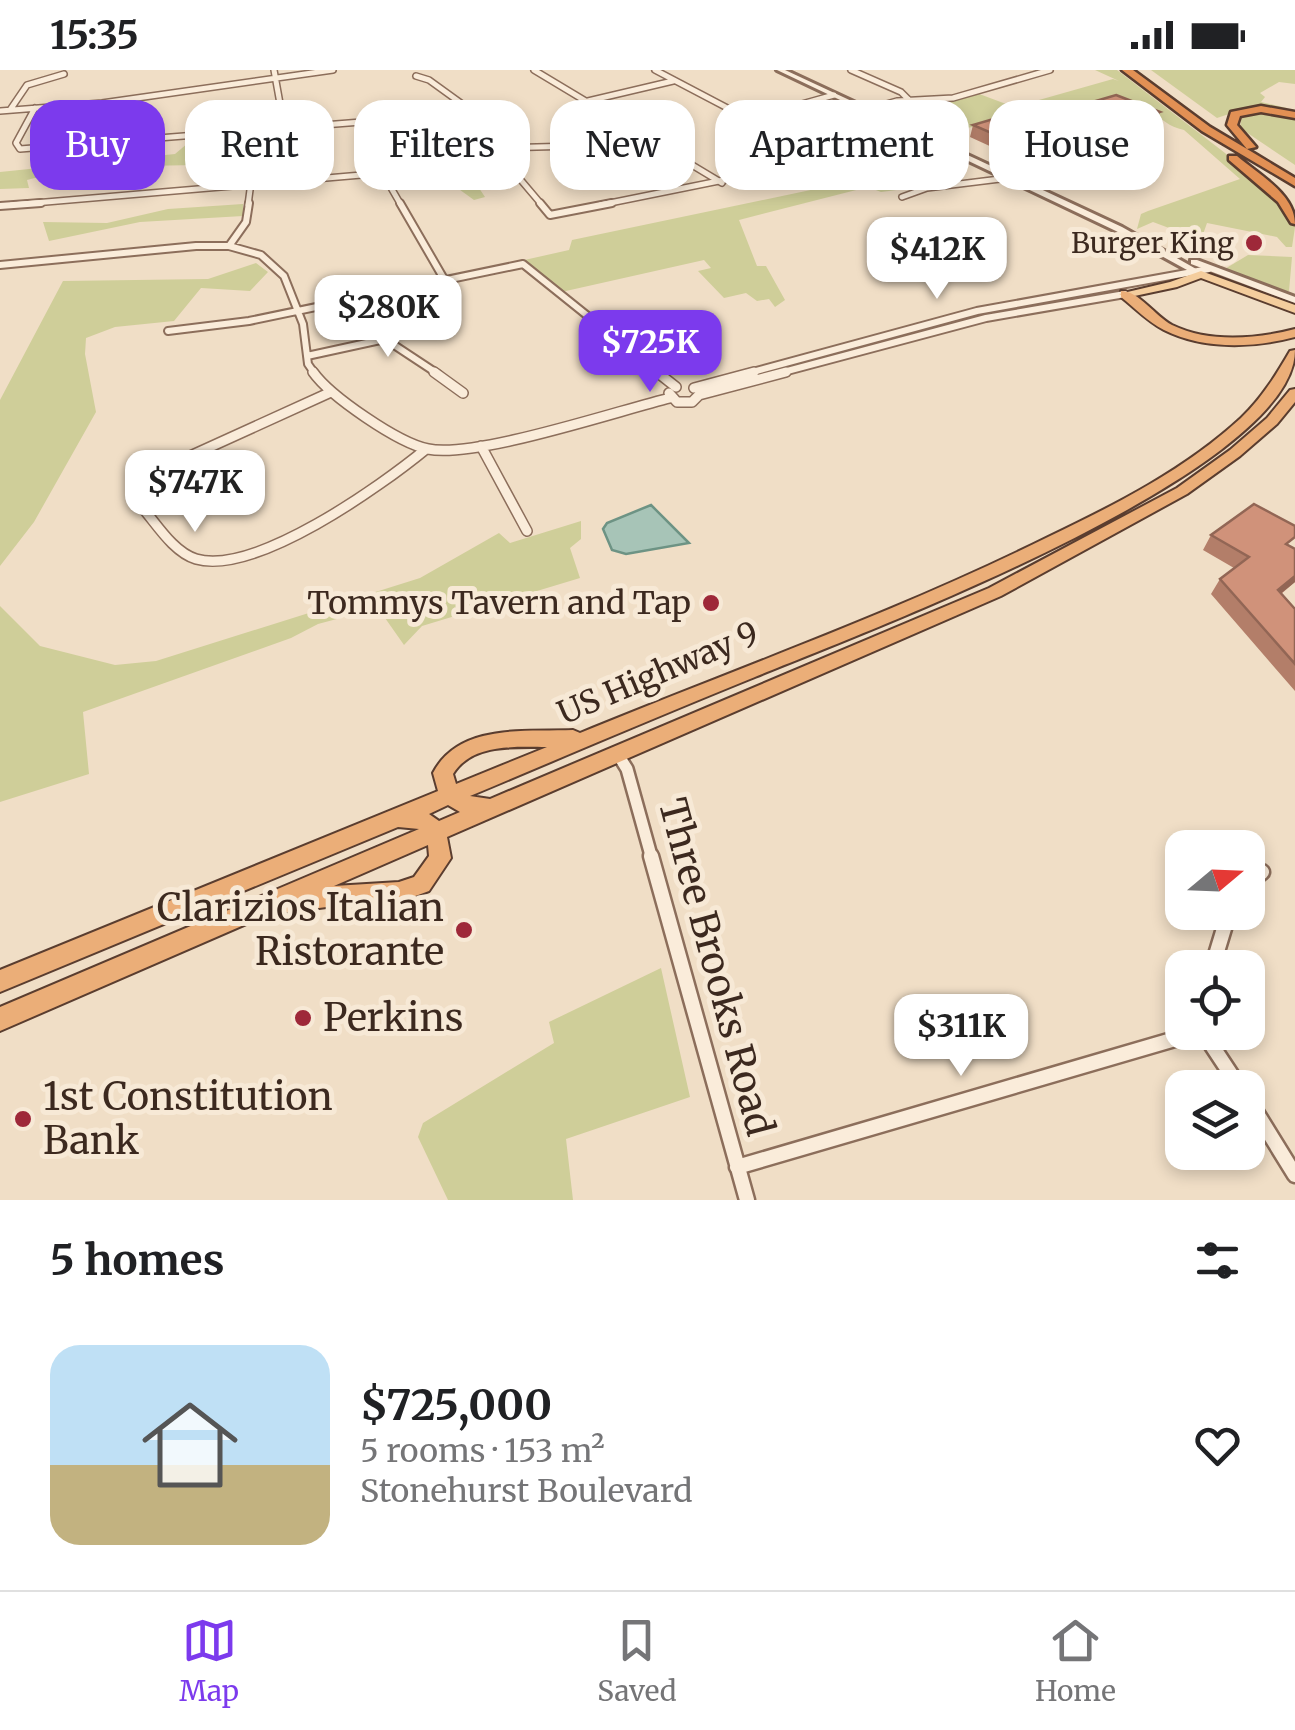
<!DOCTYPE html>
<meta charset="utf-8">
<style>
body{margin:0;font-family:Merriweather,serif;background:#f6f6f6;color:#202124;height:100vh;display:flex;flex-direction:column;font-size:38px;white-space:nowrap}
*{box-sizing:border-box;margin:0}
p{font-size:32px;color:#757577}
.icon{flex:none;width:55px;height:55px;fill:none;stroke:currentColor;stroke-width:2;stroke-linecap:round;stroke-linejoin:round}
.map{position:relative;height:1130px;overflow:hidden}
.details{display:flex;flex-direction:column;background:#fff;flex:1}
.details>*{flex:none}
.hud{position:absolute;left:30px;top:30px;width:1235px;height:90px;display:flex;gap:20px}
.needle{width:65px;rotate:71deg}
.buttons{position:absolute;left:1165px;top:760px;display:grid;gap:20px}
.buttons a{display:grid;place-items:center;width:100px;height:100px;border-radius:20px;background:#fff;box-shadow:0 5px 15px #0003;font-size:50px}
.price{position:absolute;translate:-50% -85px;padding:0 22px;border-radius:20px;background:#fff;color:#222;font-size:32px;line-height:65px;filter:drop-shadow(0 2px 5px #0008)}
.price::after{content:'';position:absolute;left:50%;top:60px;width:30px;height:22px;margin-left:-15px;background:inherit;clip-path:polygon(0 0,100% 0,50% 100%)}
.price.selected{background:#7c3aed;color:#fff}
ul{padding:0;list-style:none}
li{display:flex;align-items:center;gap:30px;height:250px;padding:0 50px}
li span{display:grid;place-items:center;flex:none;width:280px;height:200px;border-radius:30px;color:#555}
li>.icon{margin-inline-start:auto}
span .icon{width:120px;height:120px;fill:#fffc;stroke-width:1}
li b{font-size:42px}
h2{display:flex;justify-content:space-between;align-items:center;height:120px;padding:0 50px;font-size:42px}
.pill{padding:0 35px;border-radius:30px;background:#fff;box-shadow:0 5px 15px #0003;font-size:35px;line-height:90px}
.pill.selected{background:#7c3aed;color:#fff}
.status{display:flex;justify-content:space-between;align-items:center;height:70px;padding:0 50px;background:#fff;direction:ltr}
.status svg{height:28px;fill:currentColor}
.dock{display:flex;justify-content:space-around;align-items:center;height:140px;border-top:2px solid #e0e0e0;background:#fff;font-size:28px;color:#757577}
.dock a{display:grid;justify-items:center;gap:5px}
.dock .selected{color:#7c3aed}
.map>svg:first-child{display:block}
.green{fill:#cfce99}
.water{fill:#a7c4b7;stroke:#6d9384;stroke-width:2.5}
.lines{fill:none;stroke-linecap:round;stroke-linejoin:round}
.minor-far4-casing{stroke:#8c6e5b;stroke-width:8}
.minor-far3-casing{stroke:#8c6e5b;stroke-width:10}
.minor-far2-casing{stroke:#8c6e5b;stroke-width:12}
.minor-far1-casing{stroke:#8c6e5b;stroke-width:16}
.minor-casing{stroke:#8c6e5b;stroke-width:19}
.tertiary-casing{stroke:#8c6e5b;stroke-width:6}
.primary-casing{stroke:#5a3d2f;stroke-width:4}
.trunk-casing{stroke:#5a3d2f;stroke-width:4}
.motorway-casing{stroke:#5a3d2f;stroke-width:5}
.minor-far4{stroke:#faecda;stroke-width:5}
.minor-far3{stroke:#faecda;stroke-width:6}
.minor-far2{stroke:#faecda;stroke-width:9}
.minor-far1{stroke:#faecda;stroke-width:11}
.minor{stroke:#faecda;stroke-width:14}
.tertiary{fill:#faecda;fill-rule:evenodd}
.primary{fill:#f4cd9d;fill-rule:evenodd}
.trunk{fill:#ebae78;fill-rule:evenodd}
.motorway{fill:#e29054;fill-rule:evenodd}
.wall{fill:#b37e69}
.shaded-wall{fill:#926655}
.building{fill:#d0927a;stroke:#926655;stroke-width:2.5}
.poi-dot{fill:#9e2839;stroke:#f7e9d6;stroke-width:4}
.labels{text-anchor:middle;stroke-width:10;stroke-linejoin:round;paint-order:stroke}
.far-poi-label{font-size:28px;fill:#3c291f;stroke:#f7e9d6;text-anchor:end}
.poi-label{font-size:32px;fill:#3c291f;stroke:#f7e9d6;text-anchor:end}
.street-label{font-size:32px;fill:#3c291f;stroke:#f7e9d6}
.near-poi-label{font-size:38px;fill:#3c291f;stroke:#f7e9d6;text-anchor:start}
.near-street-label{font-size:38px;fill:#3c291f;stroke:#f7e9d6}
</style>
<div class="status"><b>15:35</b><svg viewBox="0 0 49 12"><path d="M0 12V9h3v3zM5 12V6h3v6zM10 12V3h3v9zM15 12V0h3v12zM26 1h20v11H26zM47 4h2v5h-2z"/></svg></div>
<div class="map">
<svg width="1295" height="1130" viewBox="0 0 1295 1130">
<rect width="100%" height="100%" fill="#f0dec6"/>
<path class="green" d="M 1095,0 L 1117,0 L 1225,83 L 1285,137 L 1295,157 L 1292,177 L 1286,177 L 1277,167 L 1207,153 L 1201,170 L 1153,152 L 1137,159 L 1141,144 L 1148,141 L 1240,109 L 1184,60 C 1153,53 1156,30 1117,30 L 924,66 L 909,59 L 942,52 L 902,31 L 947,29 L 974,22 L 1014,37 L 1113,9 L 1119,11 Z
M 1151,0 L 1295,0 L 1295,14 L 1279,12 L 1260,23 L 1265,27 L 1261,32 L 1287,38 L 1250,37 L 1217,48 Z
M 1267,41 L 1295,46 L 1295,95 L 1240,58 L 1242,44 Z
M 441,61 L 461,63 L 458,80 L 444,85 L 439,93 L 457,108 L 473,109 L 485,127 L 474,130 L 431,99 L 398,86 L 402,80 L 386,78 L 387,74 Z
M 898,69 L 905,72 L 893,100 C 911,108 926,103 944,114 L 881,122 L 868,117 L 739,150 L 757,196 L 766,196 L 785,230 L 775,237 L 769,229 L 757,231 L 746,223 L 724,228 L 698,201 L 711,198 L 704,190 L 557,223 L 520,191 L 569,180 L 572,170 L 858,110 L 881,94 L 879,73 Z
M 188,73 L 195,80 L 249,83 L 250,94 L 143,96 L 64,110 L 54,103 L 27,110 L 29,118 L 0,119 L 0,102 L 175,84 Z
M 243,134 L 243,146 L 140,152 L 49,171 L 43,152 L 107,153 L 168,139 Z
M 1248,185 L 1292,187 L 1289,221 L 1282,222 L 1223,200 Z
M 256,193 L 268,202 L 250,221 L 201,218 L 174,251 L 115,257 L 86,268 L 85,284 L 96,342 L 34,452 L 0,496 L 0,330 L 63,211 L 208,209 Z
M 581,451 L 581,469 L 570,478 L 580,508 L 422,556 L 404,575 L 378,538 L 318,554 L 291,568 L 83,642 L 89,704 L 0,732 L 0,536 L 40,576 L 115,595 L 156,591 L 420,508 L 499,463 L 510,473 Z
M 661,898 L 690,1027 L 566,1069 L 573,1130 L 448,1130 L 418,1067 L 423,1053 L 554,973 L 549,952 Z"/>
<path class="water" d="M 651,435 L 689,473 L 626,484 L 612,480 L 603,459 L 607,453 Z"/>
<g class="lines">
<g class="minor-far4-casing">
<path id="minor-far4" d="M 534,0 L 722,113
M 851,0 L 901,22 L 909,30
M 416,6 L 429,10 L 494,57 L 503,89 L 542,135
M 588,31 L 673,11
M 35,38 L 16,73 L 20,79 L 399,49 L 464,35
M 10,40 L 27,15 L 64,4
M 865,40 L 897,31 L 953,28 L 1050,0
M 0,41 L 102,33 L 333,0
M 748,49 L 834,25
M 499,78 L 575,76 L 625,54
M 902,127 L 927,118 L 1008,108
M 11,135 L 373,104 L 386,109 L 401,135
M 248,135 L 255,82 L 279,67 L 281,39 L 274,0
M 600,135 L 818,91 L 815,84 L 655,0"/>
</g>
<g class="minor-far3-casing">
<path id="minor-far3" d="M 400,133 L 444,209
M 540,133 L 550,145 L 612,133
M 0,136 L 41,133
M 229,176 L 246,152 L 249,133
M 0,195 L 196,176 L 229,176 L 261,185 L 284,206 L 303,254 L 308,294 L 315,304
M 168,261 L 249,251 L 523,194 L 660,304
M 307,286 L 385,269 L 438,304
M 745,304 L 977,241 L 1209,199
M 776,304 L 986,248 L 1125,224"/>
</g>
<g class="minor-far2-casing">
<path id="minor-far2" d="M 313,302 C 330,326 398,373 428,379 C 474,389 617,341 670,328
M 434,302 L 463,323
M 657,302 L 676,317
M 694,318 L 754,302
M 331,322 L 166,397 L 146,414 L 141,436 C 156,453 173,482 196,489 C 255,506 381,416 426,379
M 669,323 L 677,332 L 692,332 L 699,325 L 786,302
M 481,376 L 527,461"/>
</g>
<g class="minor-far1-casing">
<path id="minor-far1" d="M 617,683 L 627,699 L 652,789"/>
</g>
<g class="minor-casing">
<path id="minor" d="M 651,786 L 747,1130
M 1248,813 L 1262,802
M 1212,898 L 1229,842
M 1203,962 L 1240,1018
M 1248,1029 L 1295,1105
M 737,1097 L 1199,962"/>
</g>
<g class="tertiary-casing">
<path id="tertiary" d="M 777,0 L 785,0 L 1122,157 L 1205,204 L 1198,206 L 1116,161 Z
M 1191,190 L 1197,190 L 1295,227 L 1295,233 L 1191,194 Z"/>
</g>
<g class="primary-casing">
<path id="primary" d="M 1201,201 L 1295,235 L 1295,243 L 1201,208 L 1177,217 L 1125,228 L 1119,224 L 1170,212 Z"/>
</g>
<g class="trunk-casing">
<path id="trunk" d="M 1121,221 C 1139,221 1155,246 1172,255 C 1209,273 1256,269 1295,259 L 1295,267 C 1253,278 1204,280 1164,260 C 1148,252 1135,238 1121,227 Z
M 1295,280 C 1295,403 854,566 750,609 C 656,647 563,687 470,726 L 490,729 L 989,518 L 1177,418 L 1230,380 L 1267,348 L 1290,320 L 1295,319 L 1295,332 L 1277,354 L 1240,386 L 1187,424 L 1001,526 L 447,767 L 451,788 L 429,821 L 399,832 L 357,833 L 281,843 L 276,841 L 0,961 L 0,937 L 419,759 L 398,757 L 0,922 L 0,900 L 438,721 L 433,703 C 459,653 525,662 573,660 L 580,663 C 736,599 897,542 1048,467 C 1115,435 1186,399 1241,348 C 1262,328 1276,305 1290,281 ZM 547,677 L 456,714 L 453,704 C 472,673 516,677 547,677 ZM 448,735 L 460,742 L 439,751 L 429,744 ZM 428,775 L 429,786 L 414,807 L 399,812 L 334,816 Z"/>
</g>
<g class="motorway-casing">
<path id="motorway" d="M 1122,0 L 1133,0 L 1210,57 L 1247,79 L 1227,55 L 1231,42 L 1261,36 L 1295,42 L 1295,48 L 1261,42 L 1240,46 L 1237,55 L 1256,77 L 1247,79 L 1295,108 L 1295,116 L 1202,61 Z
M 1229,86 L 1237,86 C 1258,104 1295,124 1295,154 L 1291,153 L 1278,132 L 1229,90 Z"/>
</g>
<use href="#minor-far4" class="minor-far4"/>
<use href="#minor-far3" class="minor-far3"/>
<use href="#minor-far2" class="minor-far2"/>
<use href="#minor-far1" class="minor-far1"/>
<use href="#minor" class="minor"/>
<use href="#tertiary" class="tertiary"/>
<use href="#primary" class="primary"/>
<use href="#trunk" class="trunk"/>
<use href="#motorway" class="motorway"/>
</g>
<path class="wall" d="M 1089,33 L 1156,53 L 1031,95 L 970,67 L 973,55 L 1060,49 L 1086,41 Z
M 1211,465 L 1292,477 L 1295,512 L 1281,524 L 1295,539 L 1295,621 L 1211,524 L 1220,509 L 1234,498 L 1203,480 Z"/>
<path class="shaded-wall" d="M 1160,42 L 1156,53 L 1031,95 L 1035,82 Z
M 1295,506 L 1295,512 L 1268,534 L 1278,520 Z"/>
<path class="building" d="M 1116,25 L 1160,42 L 1035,82 L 973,55 L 1031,38 L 1060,49 L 1099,37 L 1089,33 Z
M 1254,434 L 1295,456 L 1295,467 L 1286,474 L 1295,479 L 1295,506 L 1278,520 L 1295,539 L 1295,594 L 1220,509 L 1249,487 L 1211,465 Z"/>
<g class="poi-dot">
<circle cx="1254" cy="173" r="10"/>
<circle cx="711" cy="533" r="10"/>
<circle cx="464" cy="860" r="10"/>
<circle cx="303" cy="948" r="10"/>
<circle cx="23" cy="1049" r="10"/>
</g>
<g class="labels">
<g class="far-poi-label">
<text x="1234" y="183">Burger King</text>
</g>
<g class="poi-label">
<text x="691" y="544">Tommys Tavern and Tap</text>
</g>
<g class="street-label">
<text transform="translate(658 603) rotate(-23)" y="11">US Highway 9</text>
</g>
<g class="near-poi-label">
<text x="444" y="851" text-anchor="end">Clarizios Italian<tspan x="444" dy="44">Ristorante</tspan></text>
<text x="323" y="961">Perkins</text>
<text x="43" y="1040">1st Constitution<tspan x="43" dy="44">Bank</tspan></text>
</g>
<g class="near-street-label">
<text transform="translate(716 897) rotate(75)" y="13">Three Brooks Road</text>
</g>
</g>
</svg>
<div class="buttons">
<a><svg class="needle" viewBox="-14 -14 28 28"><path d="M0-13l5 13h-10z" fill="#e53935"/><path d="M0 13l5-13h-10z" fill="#757577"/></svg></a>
<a><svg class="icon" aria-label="locate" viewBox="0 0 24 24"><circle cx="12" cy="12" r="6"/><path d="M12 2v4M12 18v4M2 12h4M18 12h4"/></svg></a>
<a><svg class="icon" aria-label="layers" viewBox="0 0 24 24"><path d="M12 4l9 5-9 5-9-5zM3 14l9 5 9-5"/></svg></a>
</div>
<b class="price" style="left:937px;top:232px">$412K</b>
<b class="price" style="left:388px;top:290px">$280K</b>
<b class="price selected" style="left:650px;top:325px">$725K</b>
<b class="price" style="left:195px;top:465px">$747K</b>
<b class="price" style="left:961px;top:1009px">$311K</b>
<div class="hud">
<a class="pill selected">Buy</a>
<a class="pill">Rent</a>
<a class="pill">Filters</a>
<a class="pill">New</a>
<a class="pill">Apartment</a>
<a class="pill">House</a>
</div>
</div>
<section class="details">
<h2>5 homes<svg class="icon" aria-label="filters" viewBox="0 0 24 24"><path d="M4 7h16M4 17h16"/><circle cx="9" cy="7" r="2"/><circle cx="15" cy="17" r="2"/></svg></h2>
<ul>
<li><span style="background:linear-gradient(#bfe0f5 60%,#c2b280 0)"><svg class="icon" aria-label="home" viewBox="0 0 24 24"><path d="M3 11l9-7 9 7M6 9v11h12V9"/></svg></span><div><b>$725,000</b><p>5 rooms · 153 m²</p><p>Stonehurst Boulevard</p></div><svg class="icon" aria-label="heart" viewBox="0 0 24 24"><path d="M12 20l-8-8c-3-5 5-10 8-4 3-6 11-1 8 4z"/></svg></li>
</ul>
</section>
<nav class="dock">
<a class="selected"><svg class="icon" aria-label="map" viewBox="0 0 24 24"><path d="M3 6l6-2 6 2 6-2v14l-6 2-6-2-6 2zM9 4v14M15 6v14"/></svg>Map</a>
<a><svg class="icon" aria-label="saved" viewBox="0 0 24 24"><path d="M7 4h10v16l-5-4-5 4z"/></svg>Saved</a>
<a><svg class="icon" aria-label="home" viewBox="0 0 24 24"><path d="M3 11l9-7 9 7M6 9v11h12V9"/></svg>Home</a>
</nav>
